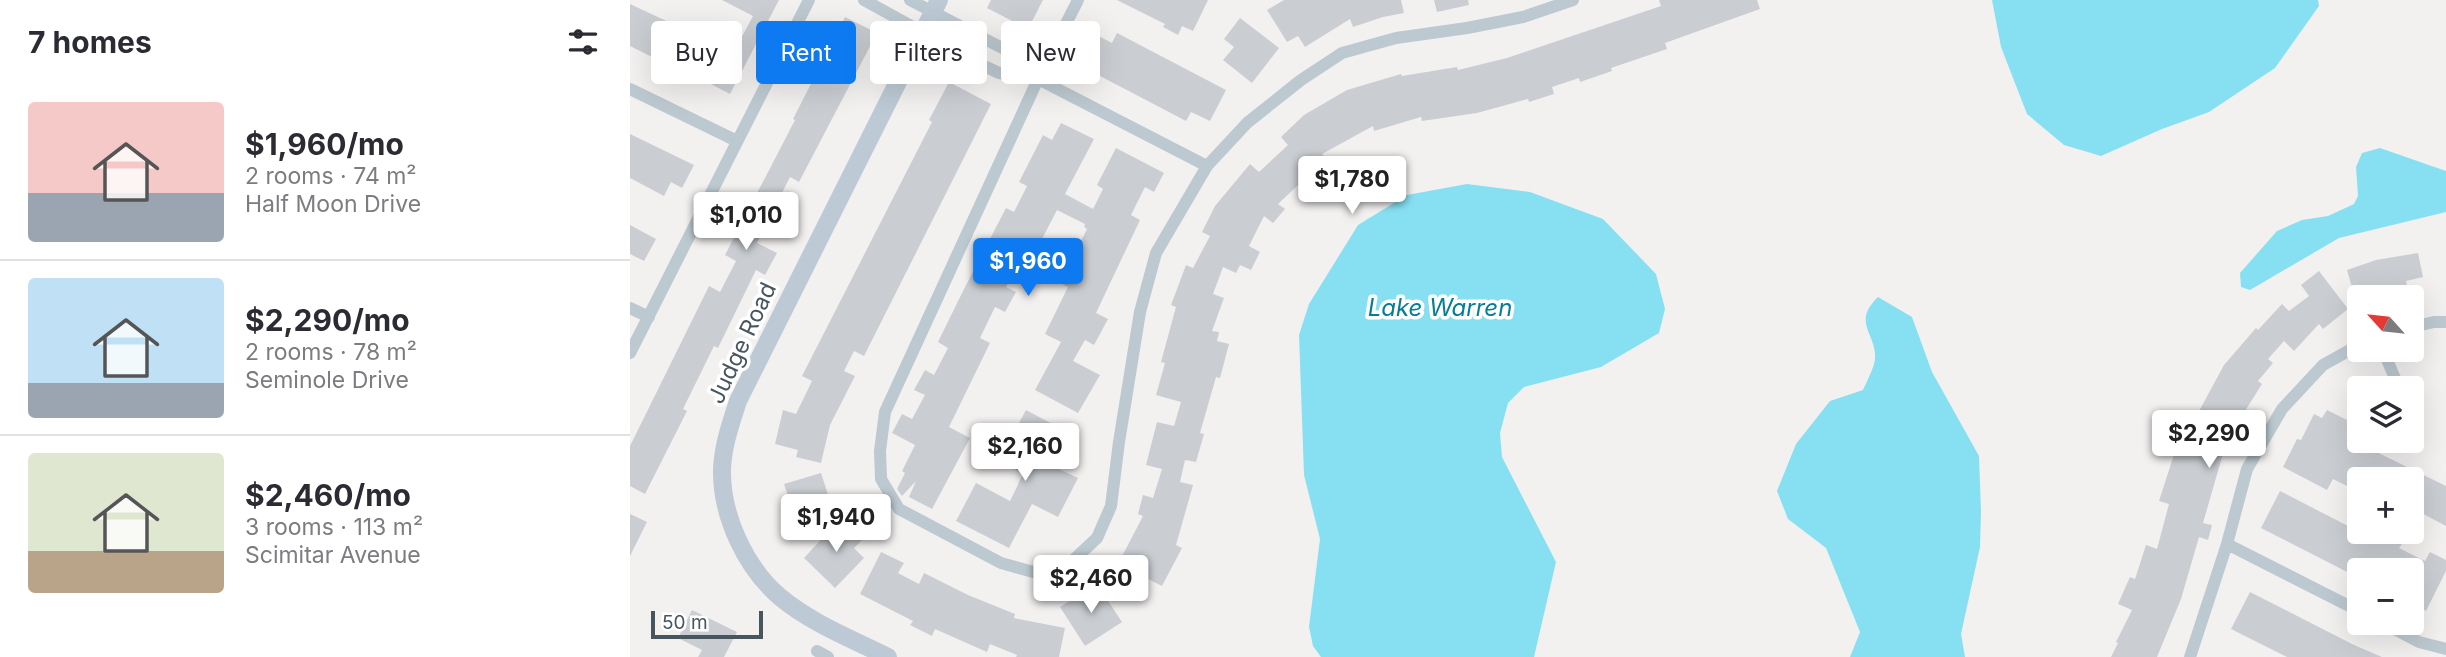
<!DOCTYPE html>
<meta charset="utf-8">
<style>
body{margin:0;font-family:Inter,sans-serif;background:#f2f2f3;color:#2b2b33;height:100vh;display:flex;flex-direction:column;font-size:26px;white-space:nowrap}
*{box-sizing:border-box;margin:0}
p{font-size:23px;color:#7c7c81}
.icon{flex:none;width:38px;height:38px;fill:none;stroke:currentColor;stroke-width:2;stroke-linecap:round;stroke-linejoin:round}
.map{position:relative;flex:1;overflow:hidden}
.details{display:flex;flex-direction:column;background:#fff;width:630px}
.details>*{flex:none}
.guide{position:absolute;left:21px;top:21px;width:665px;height:63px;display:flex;gap:14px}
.needle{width:46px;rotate:297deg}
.controls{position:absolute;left:1717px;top:285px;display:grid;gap:14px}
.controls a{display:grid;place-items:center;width:77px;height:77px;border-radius:7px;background:#fff;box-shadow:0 7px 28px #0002;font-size:35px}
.scale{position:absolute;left:21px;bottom:18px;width:112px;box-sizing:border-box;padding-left:7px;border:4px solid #47555f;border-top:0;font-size:19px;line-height:24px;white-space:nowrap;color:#47555f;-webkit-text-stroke:5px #fff;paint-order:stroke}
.price{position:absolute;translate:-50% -60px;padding:0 16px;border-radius:7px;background:#fff;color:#222;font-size:23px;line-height:46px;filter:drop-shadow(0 2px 4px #0008)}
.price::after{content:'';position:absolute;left:50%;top:42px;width:21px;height:16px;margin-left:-10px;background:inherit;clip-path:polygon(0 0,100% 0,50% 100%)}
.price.current{background:#0d7af1;color:#fff}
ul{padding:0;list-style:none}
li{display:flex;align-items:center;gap:21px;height:175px;padding:0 28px}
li+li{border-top:2px solid #e1e1e2}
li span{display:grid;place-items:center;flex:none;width:196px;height:140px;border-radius:7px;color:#555}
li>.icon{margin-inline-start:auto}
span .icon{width:84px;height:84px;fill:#fffc;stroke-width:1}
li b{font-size:30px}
h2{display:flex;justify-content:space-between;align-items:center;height:84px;padding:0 28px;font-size:30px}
.tag{padding:0 24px;border-radius:7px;background:#fff;box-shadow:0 7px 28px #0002;font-size:24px;line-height:63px}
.tag.current{background:#0d7af1;color:#fff}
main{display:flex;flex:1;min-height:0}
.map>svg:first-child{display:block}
.water{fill:#87e0f2}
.building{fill:#caced3}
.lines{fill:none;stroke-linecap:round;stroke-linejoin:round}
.street{stroke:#bdc9d0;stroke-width:12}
.secondary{stroke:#bdcad5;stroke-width:18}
.labels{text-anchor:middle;stroke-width:7;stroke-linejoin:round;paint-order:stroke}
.street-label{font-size:23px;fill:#47555f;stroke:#fff}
.water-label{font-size:24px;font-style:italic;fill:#057e96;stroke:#fff}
</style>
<main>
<section class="details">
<h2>7 homes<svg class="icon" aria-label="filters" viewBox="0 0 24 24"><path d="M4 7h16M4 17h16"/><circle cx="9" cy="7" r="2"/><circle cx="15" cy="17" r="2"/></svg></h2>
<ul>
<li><span style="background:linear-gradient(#f6c9c9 65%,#9aa5b1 0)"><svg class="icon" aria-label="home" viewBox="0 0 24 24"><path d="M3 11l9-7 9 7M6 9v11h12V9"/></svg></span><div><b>$1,960/mo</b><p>2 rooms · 74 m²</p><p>Half Moon Drive</p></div></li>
<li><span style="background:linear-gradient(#bfe0f5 75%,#9aa5b1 0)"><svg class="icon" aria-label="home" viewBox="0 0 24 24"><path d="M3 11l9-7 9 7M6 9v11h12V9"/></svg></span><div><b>$2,290/mo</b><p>2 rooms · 78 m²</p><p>Seminole Drive</p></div></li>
<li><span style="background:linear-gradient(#dfe7d0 70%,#b9a48a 0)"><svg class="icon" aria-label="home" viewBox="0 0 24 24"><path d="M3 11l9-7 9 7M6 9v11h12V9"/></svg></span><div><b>$2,460/mo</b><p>3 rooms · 113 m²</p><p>Scimitar Avenue</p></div></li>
</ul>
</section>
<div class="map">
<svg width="1816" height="657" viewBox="0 0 1816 657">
<rect width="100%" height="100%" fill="#f3f0f0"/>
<path class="water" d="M 1362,0 L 1688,0 L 1689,6 L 1645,68 L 1579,112 L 1532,129 L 1471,156 L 1434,145 L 1397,114 L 1371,47 Z
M 1750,148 L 1816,171 L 1816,212 L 1709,238 L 1620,290 L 1611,287 L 1610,273 L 1647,231 L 1672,220 L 1698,216 L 1724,204 L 1728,196 L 1726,167 L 1732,153 Z
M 837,184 L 900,192 L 973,219 L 1026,274 L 1035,309 L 1029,333 L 971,367 L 894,387 L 878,403 L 870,433 L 872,457 L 926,562 L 904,657 L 691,657 L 683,646 L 679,627 L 690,539 L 674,475 L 669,335 L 679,304 L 728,225 L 777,195 Z
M 1248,297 L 1282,317 L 1302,372 L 1349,456 L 1351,511 L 1350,547 L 1331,634 L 1335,657 L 1220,657 L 1230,632 L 1196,548 L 1158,519 L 1147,491 L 1166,444 L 1200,401 L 1233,390 C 1237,381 1244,368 1245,359 C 1247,334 1221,323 1248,297 Z"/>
<path class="building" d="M 92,0 L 149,0 L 100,94 L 54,70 L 59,61 L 28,45 L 22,57 L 0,46 L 0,4 L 60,32 L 55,43 L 77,54 L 82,45 L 102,55 L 123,16 Z
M 361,0 L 413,0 L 398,29 L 357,8 Z
M 487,0 L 578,0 L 563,31 L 552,26 L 548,35 L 533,27 L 535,24 Z
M 654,0 L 771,0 L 774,13 L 753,17 L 723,27 L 720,19 L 675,47 L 668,36 L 657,42 L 637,10 Z
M 804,0 L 838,0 L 839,5 L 807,12 Z
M 1029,0 L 1127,0 L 1130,9 L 1035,43 L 1037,49 L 981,68 L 982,71 L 950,82 L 949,78 L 922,87 L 924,94 L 899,102 L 898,99 L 847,113 L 792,121 L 791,117 L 744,131 L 743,126 L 692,154 L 696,159 L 648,204 L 655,209 L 643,223 L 634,216 L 619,246 L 630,252 L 621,270 L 610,265 L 606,273 L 593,267 L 583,294 L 594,298 L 582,331 L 589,332 L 587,341 L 599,344 L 590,378 L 586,377 L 570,433 L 574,434 L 566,462 L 555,460 L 550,482 L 563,485 L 546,545 L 552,548 L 532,586 L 488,564 L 513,516 L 508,514 L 513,495 L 523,498 L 532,469 L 516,465 L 527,422 L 544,426 L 551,402 L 526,395 L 535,363 L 531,362 L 546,307 L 541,305 L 556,265 L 563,268 L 580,236 L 572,232 L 585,206 L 620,164 L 629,172 L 658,145 L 651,137 L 674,115 L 717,90 L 771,74 L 772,76 L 827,67 L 828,70 L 877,58 L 1031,6 Z
M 215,17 L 247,33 L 169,182 L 160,177 L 127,243 L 147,253 L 135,275 L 126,270 L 88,348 L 84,346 L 53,409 L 57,411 L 15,494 L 0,486 L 0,446 L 79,286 L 90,292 L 106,261 L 95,255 L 165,120 L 163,119 Z
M 610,18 L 649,48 L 622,83 L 593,60 L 604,47 L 594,39 Z
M 463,33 L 482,43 L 487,33 L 596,90 L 580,121 L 561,112 L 556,121 L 447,64 Z
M 319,82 L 361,104 L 234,356 L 224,351 L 214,371 L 225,376 L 200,425 L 191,463 L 166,457 L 168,450 L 145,444 L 153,410 L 166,414 L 182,381 L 172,376 L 302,122 L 299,120 Z
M 431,123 L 464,139 L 435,194 L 463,209 L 473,189 L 467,185 L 486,148 L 534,173 L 524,192 L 515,187 L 501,215 L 510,220 L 466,313 L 478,319 L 464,345 L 455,340 L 443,361 L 470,375 L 448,413 L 405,390 L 431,342 L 415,334 L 438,287 L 430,283 L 457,229 L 454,227 L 455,224 L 427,210 L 412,239 L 416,241 L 401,269 L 388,263 L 376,287 L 386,292 L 375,312 L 365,307 L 350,338 L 360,343 L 319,427 L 340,438 L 302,509 L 279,497 L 286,481 L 272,496 L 267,489 L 275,473 L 272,471 L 285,445 L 262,433 L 272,414 L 282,419 L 295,395 L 284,390 L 295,370 L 304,375 L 318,348 L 308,342 L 333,291 L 376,208 L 384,212 L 397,186 L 389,182 L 413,135 L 422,140 Z
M 0,134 L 64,165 L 52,188 L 41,182 L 34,196 L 0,178 Z
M 0,225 L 26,239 L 14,261 L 0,254 Z
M 1788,253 L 1793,277 L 1776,281 L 1779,295 L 1765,298 L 1725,298 L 1717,270 L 1746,260 Z
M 1689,271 L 1718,309 L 1693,329 L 1689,324 L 1664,351 L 1654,341 L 1638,359 L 1643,363 L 1628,381 L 1632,384 L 1615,411 L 1613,410 L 1596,443 L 1573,523 L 1582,525 L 1578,540 L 1569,537 L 1551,599 L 1527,657 L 1481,657 L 1488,643 L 1486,642 L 1502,610 L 1488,604 L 1500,577 L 1505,579 L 1516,545 L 1527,549 L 1539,504 L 1529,501 L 1550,436 L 1555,437 L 1594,365 L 1626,328 L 1628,330 L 1652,304 L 1659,311 L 1679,296 L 1671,285 Z
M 396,410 L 445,436 L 429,469 L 448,478 L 428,517 L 402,504 L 379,548 L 326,521 L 346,483 L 380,501 L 393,474 L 383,468 L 394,445 L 381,438 Z
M 1697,410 L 1729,426 L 1728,443 L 1816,486 L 1816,526 L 1782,508 L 1782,480 L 1729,480 L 1729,492 L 1703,479 L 1697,490 L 1653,467 L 1667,439 L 1671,440 L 1684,414 L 1692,418 Z
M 191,473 L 204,513 L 168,525 L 154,484 Z
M 1650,491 L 1753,544 L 1757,536 L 1772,544 L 1769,548 L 1795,561 L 1800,552 L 1816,560 L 1816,571 L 1796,611 L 1782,603 L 1782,570 L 1728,570 L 1725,576 L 1631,528 Z
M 0,514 L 17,522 L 0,556 Z
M 210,519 L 232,540 L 224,548 L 234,558 L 205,588 L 174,558 Z
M 251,552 L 274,563 L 268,573 L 289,584 L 294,573 L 338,595 L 385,614 L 384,618 L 435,628 L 429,657 L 386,657 L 387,655 L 360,644 L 357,652 L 305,629 L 302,636 L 280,625 L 283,621 L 230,594 Z
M 467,584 L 492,622 L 455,646 L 430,607 Z
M 1620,592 L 1724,645 L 1752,657 L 1657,657 L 1601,629 Z
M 62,610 L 107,632 L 94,657 L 68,657 L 72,650 L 48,638 Z"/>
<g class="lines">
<path class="street" d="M 234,0 L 352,65 L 369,73 L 407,79
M 280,0 L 378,51 L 408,79 L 577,166
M 448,0 L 408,79 L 255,412 L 250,451 L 251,479 L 269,509 L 371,563 L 407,573 L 436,567 L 467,538 L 481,506 L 489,442 L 510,312 L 526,253 L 577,166 L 617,123 L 671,80 L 712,53 L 766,38 L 837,28 L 893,17 L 943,0
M 0,89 L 107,141
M 0,308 L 19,317
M 1782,327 L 1804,322 L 1816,322
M 1753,350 L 1769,388
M 0,353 L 179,0
M 1597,544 L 1729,611
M 1753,623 L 1789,642 L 1816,649
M 187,651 L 198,657
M 1560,657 L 1597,544 L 1617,469 L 1652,409 L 1693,365 L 1729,345"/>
<path class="secondary" d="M 258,657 C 222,639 181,623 150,597 C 115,567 91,515 92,469 C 93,445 101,423 108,401 L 309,0"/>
</g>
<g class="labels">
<g class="street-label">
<text transform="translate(112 343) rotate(-65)" y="8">Judge Road</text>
</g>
<g class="water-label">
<text x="810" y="316">Lake Warren</text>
</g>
</g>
</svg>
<div class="controls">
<a><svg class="needle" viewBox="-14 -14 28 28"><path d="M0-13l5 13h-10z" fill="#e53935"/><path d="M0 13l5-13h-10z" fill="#7c7c81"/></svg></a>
<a><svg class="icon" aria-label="layers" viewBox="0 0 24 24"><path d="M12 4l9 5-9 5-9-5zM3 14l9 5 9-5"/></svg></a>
<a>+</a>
<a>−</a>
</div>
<div class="scale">50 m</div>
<b class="price" style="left:722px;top:216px">$1,780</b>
<b class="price" style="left:116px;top:252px">$1,010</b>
<b class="price current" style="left:398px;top:298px">$1,960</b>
<b class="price" style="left:1579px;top:470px">$2,290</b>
<b class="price" style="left:395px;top:483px">$2,160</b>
<b class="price" style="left:206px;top:554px">$1,940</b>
<b class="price" style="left:461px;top:615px">$2,460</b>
<div class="guide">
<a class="tag">Buy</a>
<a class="tag current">Rent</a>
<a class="tag">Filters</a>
<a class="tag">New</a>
</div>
</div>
</main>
